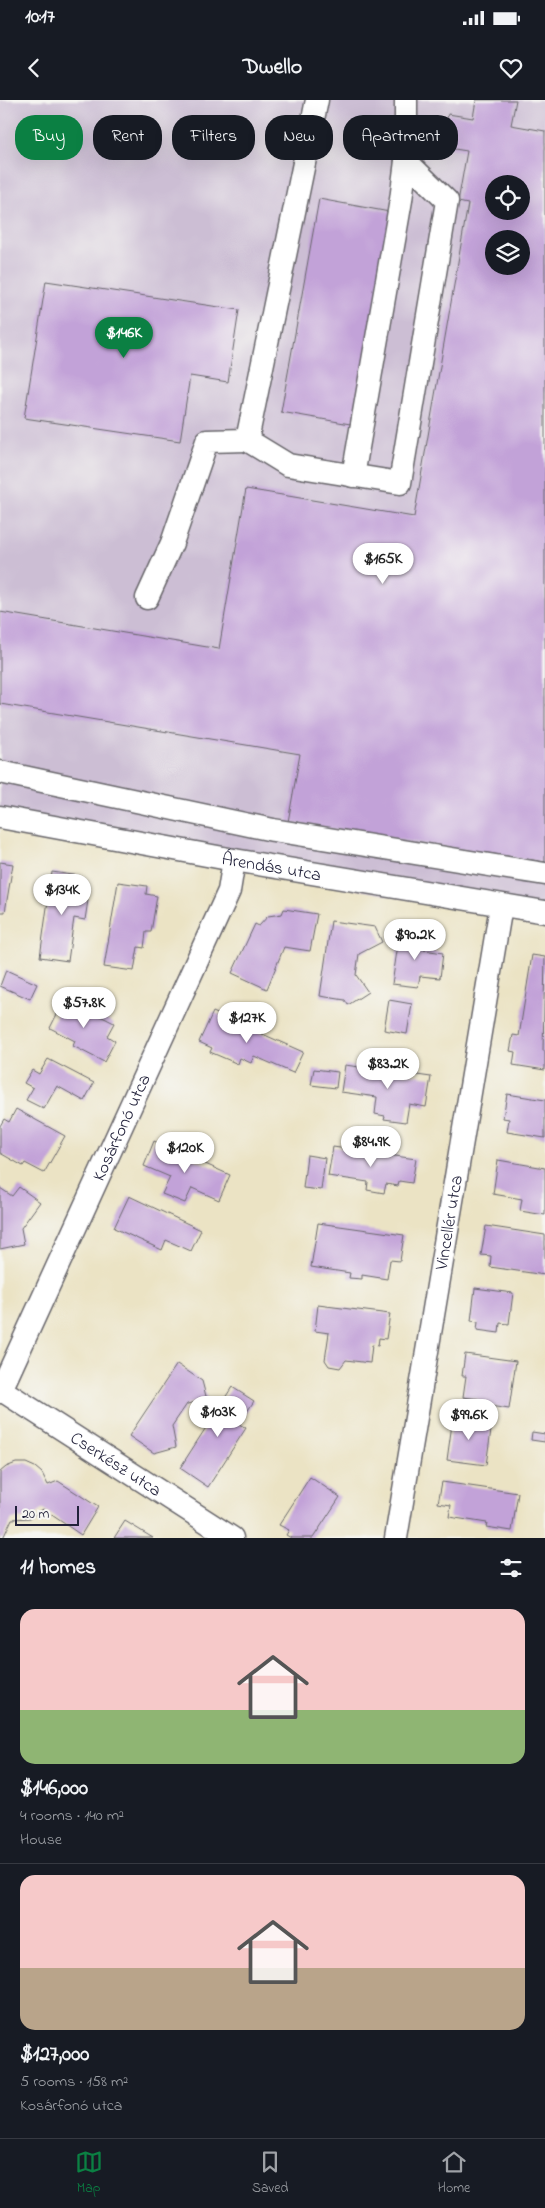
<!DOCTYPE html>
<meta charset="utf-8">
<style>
body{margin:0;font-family:"Indie Flower",sans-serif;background:#242831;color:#f1f3f6;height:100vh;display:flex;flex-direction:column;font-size:19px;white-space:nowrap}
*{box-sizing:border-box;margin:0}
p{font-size:16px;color:#9ea1a6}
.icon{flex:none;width:28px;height:28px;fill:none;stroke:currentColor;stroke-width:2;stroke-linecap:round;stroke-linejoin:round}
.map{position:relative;height:1438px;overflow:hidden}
.drawer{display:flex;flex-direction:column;background:#171b24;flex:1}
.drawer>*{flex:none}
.hud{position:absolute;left:15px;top:15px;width:515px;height:45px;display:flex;gap:10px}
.fabs{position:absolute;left:485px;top:75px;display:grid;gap:10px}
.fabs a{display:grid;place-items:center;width:45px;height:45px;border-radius:50%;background:#171b24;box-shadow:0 5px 20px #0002;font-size:25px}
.scale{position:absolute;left:15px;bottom:12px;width:64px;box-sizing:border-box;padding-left:5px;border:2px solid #22223b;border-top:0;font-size:14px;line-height:18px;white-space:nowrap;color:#22223b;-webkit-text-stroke:4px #f6f6f2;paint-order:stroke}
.price{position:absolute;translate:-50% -42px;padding:0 11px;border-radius:18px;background:#fff;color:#222;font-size:16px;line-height:32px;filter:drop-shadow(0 1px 2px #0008)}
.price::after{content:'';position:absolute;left:50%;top:30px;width:15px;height:11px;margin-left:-8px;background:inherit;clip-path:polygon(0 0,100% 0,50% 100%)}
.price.on{background:#0b8043;color:#fff}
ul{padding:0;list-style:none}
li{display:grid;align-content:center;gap:10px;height:265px;padding:0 20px}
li+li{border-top:1px solid #363941}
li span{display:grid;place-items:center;height:155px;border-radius:15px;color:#555}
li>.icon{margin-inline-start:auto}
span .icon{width:90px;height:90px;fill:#fffc;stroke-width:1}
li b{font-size:21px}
h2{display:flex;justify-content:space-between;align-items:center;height:60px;padding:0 20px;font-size:21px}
.pill{padding:0 18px;border-radius:20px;background:#171b24;box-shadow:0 5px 20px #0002;font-size:18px;line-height:45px}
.pill.on{background:#0b8043;color:#fff}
.status{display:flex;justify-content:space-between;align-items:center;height:35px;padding:0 25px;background:#171b24;direction:ltr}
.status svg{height:14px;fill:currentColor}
header{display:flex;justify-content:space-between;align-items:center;height:65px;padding:0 20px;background:#171b24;font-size:22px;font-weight:700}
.tabs{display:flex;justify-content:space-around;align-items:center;height:70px;border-top:1px solid #363941;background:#171b24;font-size:14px;color:#9ea1a6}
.tabs a{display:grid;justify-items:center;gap:2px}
.tabs .on{color:#0b8043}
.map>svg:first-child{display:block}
.industrial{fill:#ccbed4;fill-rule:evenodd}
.building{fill:#c2a2d8;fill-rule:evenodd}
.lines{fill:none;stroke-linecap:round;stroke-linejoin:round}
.minor-casing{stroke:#68666b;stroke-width:25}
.minor{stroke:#fff;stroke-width:22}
.labels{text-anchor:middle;stroke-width:4;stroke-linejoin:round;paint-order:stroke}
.street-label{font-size:18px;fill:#22223b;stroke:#f6f6f2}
</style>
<div class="status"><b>10:17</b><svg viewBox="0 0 49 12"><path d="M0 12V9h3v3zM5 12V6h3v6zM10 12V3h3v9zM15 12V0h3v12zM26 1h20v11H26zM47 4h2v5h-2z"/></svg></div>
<header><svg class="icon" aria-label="back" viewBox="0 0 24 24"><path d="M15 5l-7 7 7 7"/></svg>Dwello<svg class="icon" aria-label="heart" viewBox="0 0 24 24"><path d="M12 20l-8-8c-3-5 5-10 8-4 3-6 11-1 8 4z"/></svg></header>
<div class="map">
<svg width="545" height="1438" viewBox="0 0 545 1438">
<rect width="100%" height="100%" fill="#f6f6f2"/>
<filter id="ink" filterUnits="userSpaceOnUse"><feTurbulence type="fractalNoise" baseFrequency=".02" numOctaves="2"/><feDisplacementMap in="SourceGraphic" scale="10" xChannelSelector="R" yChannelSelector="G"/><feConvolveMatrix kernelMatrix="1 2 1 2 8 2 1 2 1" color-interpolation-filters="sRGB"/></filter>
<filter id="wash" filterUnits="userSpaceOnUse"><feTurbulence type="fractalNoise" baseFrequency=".0096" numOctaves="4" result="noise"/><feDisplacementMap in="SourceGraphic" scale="20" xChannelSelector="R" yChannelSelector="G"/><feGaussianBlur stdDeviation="1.12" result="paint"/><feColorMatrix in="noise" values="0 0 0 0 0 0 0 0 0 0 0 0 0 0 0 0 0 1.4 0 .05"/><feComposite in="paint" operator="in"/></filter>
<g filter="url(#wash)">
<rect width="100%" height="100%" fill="#ebe3c4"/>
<path class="industrial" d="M 0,0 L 545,0 L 545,824 L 0,724 ZM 494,84 L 521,84 L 521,111 L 494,111 ZM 494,139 L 521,139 L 521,166 L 494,166 Z"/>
<g id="blocks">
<path class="building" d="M 476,0 L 516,0 L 511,25 L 545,31 L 545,762 L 288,722 L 300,654 L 0,604 L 0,512 L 219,549 L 246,389 L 414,417 L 468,104 L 458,102 L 467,51 L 442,47 L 448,14 L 473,18 ZM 494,84 L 521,84 L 521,111 L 494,111 ZM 494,139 L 521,139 L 521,166 L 494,166 Z
M 319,99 L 395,113 L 356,325 L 281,312 Z
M 46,181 L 239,210 L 228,282 L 190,276 L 180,341 L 24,318 Z
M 0,762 L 13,764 L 5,812 L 0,812 Z
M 52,772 L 80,776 L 77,799 L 88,800 L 85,820 L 74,818 L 68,861 L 40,857 Z
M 118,782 L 147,786 L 146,794 L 157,796 L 151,832 L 146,832 L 144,848 L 138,847 L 134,871 L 104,867 Z
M 284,809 L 317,814 L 310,851 L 284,847 L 267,889 L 232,873 L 255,824 L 259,826 L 268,816 L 282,814 Z
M 331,821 L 375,827 L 382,842 L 359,854 L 356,875 L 368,892 L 348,905 L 345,900 L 320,896 Z
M 400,831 L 426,835 L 424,850 L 443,853 L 440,878 L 420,876 L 418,887 L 392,884 Z
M 532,855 L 545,857 L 543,951 L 545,951 L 545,970 L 513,965 L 515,952 L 510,951 L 513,935 L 519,936 Z
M 6,870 L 37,884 L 30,899 L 0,886 Z
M 65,898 L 114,923 L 107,936 L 115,941 L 104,962 L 73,946 L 75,941 L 50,928 Z
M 389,900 L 412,904 L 407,934 L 384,930 Z
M 213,912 L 303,952 L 293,973 L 254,956 L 251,963 L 240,958 L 238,964 L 210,952 L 212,948 L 199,942 Z
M 48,959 L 94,983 L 84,1001 L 57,986 L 44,1009 L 26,1000 L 33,988 L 24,983 L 32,970 L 39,974 Z
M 345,965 L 431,977 L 426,1007 L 409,1004 L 406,1022 L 384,1019 L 385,1016 L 375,1014 L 377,997 L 341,992 Z
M 314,969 L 338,972 L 336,988 L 311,985 Z
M 507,994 L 545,1000 L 545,1038 L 507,1032 L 509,1019 L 503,1018 Z
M 16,1009 L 65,1036 L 44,1073 L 25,1063 L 23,1066 L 0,1053 L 0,1026 L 4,1019 L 9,1022 Z
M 154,1041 L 230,1075 L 219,1100 L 192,1088 L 185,1103 L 162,1094 L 170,1077 L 144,1066 Z
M 333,1047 L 416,1059 L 412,1083 L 399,1081 L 398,1086 L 386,1084 L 384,1093 L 367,1090 L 368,1082 L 328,1076 Z
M 307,1055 L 325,1058 L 321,1090 L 303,1088 Z
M 498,1060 L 545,1068 L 545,1115 L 520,1111 L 522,1099 L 493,1094 Z
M 19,1087 L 40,1102 L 21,1128 L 24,1144 L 0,1149 L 0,1088 L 12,1096 Z
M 129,1096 L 201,1130 L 191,1151 L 166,1140 L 162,1150 L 114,1128 Z
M 318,1123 L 404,1135 L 400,1161 L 390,1160 L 387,1179 L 362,1175 L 362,1179 L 349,1178 L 350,1173 L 311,1167 Z
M 486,1126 L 545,1135 L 545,1175 L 490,1167 L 491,1156 L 481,1155 Z
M 475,1188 L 513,1193 L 509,1224 L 500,1223 L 499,1233 L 477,1230 L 478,1222 L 471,1221 Z
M 318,1205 L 390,1214 L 386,1239 L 379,1238 L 378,1246 L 372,1245 L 370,1263 L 346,1260 L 340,1268 L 329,1266 L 325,1260 L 329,1233 L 315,1231 Z
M 465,1254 L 516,1261 L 509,1309 L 477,1304 L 478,1299 L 463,1297 L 466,1276 L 462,1276 Z
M 177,1264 L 202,1281 L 207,1300 L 187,1304 L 172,1326 L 176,1347 L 154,1353 L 129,1336 Z
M 232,1287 L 254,1301 L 239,1324 L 246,1328 L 208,1387 L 180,1368 Z
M 453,1317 L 492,1323 L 486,1365 L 447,1360 Z
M 532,1332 L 545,1334 L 545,1342 L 531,1340 Z
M 16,1363 L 26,1363 L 35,1367 L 42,1373 L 48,1385 L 58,1381 L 98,1407 L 81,1435 L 43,1409 L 30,1418 L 12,1419 L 3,1438 L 0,1438 L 0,1372 L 6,1367 Z
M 310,1377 L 340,1397 L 313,1438 L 291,1438 L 286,1435 L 289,1430 L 279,1425 Z
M 442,1382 L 518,1393 L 512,1431 L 486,1427 L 487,1423 L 449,1417 L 451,1405 L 438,1403 Z
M 125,1421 L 153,1438 L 114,1438 Z"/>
</g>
</g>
<g filter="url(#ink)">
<use href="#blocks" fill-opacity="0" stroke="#68666b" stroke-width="1"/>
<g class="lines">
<g class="minor-casing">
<g id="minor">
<path d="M 317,0 L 247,340 L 288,365 L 400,383 L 447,101 L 406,61 L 406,0"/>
<path d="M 353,376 L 401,100 L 406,61"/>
<path d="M 147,498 L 172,443 L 207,341 L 247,340"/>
<path d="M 0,672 L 273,730 L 545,774"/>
<path id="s1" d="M 0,717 L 234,760 L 545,812"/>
<path id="s2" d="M 0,1289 L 232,1438"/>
<path id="s3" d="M 0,1292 L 229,791 L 234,760"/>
<path id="s4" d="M 396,1438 L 501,806"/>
</g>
</g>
<use href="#minor" class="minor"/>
</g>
</g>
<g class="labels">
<g class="street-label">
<text dy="6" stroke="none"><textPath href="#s1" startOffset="276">Árendás utca</textPath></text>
<text dy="6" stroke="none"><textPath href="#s3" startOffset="291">Kosárfonó utca</textPath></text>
<text dy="6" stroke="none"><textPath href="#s4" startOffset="320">Vincellér utca</textPath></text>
<text dy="6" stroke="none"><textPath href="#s2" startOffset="138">Cserkész utca</textPath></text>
</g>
</g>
</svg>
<div class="fabs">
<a><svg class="icon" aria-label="locate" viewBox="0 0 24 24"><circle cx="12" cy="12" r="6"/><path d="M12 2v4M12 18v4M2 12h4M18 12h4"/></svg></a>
<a><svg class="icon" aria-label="layers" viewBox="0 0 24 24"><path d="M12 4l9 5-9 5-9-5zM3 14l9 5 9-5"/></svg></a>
</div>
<div class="scale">20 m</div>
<b class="price on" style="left:124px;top:259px">$146K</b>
<b class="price" style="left:383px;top:485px">$165K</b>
<b class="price" style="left:62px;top:816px">$134K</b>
<b class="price" style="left:415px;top:861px">$90.2K</b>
<b class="price" style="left:84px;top:929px">$57.8K</b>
<b class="price" style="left:247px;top:944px">$127K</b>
<b class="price" style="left:388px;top:990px">$83.2K</b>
<b class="price" style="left:371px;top:1068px">$84.9K</b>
<b class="price" style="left:185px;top:1074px">$120K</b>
<b class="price" style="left:218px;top:1338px">$103K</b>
<b class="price" style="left:469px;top:1341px">$99.6K</b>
<div class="hud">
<a class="pill on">Buy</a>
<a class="pill">Rent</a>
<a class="pill">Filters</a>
<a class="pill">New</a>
<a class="pill">Apartment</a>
</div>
</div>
<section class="drawer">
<h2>11 homes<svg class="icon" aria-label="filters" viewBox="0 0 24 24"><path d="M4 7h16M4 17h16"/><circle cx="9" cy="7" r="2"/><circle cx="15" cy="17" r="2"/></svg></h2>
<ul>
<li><span style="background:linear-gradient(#f6c9c9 65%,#8fb573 0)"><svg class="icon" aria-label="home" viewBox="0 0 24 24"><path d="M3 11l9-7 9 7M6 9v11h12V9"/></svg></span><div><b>$146,000</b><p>4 rooms · 140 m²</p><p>House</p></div></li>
<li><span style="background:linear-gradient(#f6c9c9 60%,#b9a48a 0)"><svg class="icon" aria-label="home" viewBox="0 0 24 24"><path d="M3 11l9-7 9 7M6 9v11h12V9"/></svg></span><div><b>$127,000</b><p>5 rooms · 158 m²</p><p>Kosárfonó utca</p></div></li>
</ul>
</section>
<nav class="tabs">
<a class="on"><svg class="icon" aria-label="map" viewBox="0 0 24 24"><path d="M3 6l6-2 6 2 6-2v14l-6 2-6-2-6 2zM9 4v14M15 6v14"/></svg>Map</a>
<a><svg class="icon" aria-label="saved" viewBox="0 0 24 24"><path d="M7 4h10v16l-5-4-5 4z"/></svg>Saved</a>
<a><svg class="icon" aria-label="home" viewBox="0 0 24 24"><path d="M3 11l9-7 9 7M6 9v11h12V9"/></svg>Home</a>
</nav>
